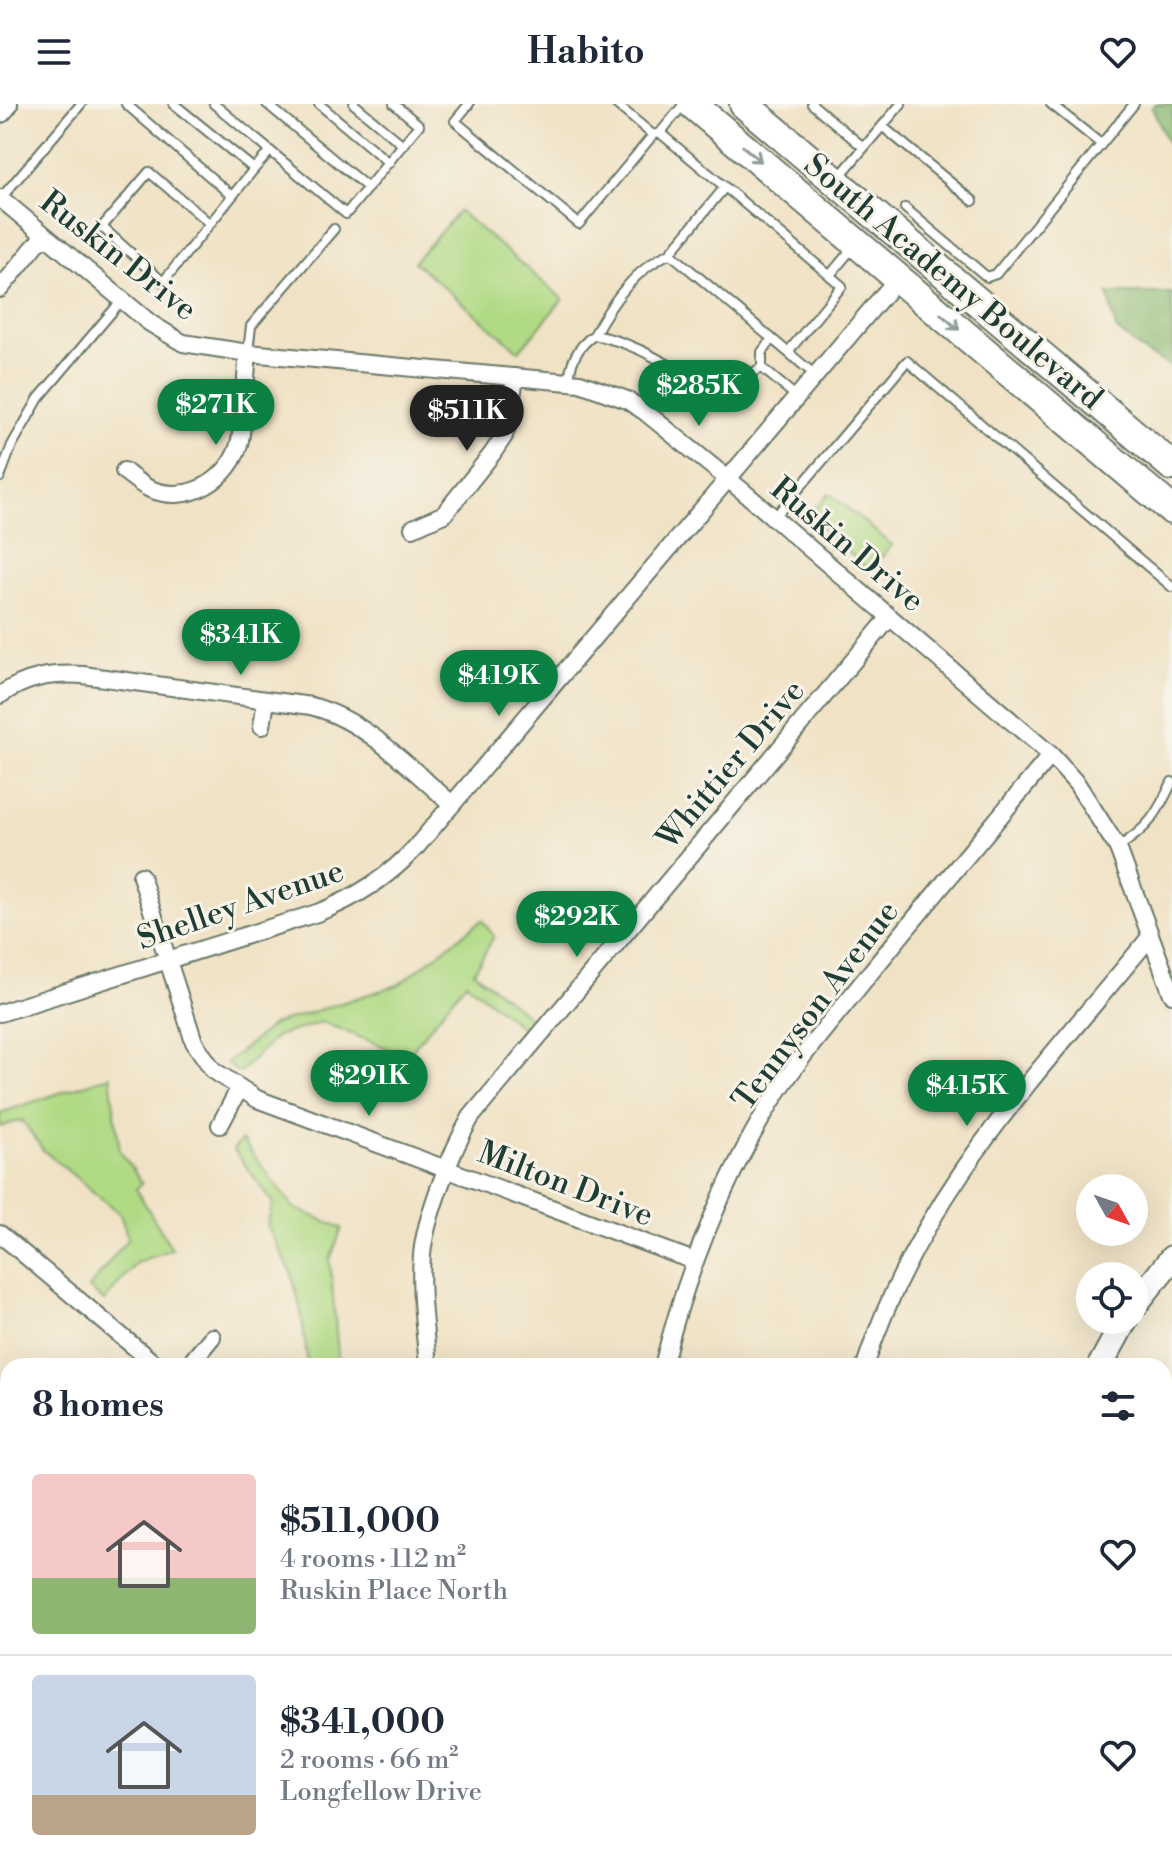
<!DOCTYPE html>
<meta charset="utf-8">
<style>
body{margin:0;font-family:"Libre Bodoni",serif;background:#f2f2f3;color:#1f2937;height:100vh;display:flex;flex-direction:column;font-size:30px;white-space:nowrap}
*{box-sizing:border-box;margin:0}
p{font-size:26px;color:#747a83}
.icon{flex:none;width:44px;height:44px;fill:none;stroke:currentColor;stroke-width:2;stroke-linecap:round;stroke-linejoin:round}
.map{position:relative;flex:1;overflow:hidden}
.details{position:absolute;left:0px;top:1254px;width:1172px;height:512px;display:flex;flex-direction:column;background:#fff;border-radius:24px 24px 0 0;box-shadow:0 8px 32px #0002}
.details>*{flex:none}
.needle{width:52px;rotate:130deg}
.controls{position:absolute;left:1076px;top:1070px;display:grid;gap:16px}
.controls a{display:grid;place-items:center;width:72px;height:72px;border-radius:50%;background:#fff;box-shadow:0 8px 32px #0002;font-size:40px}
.price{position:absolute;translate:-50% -68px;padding:0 18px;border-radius:28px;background:#0b8043;color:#fff;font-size:26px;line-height:52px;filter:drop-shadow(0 2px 4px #0008)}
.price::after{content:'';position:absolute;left:50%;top:48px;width:24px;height:18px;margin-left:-12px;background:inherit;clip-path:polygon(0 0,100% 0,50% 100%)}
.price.selected{background:#222;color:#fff}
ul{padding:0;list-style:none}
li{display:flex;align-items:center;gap:24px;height:200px;padding:0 32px}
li+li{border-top:2px solid #e0e1e3}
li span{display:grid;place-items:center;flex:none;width:224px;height:160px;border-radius:8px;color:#555}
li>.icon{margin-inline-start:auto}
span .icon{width:96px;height:96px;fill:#fffc;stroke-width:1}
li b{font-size:34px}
h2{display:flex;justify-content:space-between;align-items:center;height:96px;padding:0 32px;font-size:34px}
header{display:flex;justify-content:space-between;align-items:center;height:104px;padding:0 32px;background:#fff;font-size:36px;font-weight:800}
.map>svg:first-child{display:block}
.green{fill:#b1da85;stroke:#688c5c;stroke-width:2}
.forest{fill:#8cba72;stroke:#567c53;stroke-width:2}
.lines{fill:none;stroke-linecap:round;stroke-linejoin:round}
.service-casing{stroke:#687767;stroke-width:12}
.minor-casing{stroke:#687767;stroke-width:20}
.secondary-casing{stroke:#687767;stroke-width:28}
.trunk-casing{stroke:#687767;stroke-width:32}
.service{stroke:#fff;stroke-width:8}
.minor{stroke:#fff;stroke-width:16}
.secondary{stroke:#fff;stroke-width:24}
.trunk{stroke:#fff;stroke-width:28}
.oneway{stroke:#8f9e9a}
.labels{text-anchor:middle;stroke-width:6;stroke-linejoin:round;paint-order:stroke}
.street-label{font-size:32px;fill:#1f3d34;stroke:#f7f3e8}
</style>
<header><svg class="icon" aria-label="menu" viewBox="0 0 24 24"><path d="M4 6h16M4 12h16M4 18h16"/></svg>Habito<svg class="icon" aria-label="heart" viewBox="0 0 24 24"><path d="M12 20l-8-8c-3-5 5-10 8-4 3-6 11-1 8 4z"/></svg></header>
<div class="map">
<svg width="1172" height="1766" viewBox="0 0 1172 1766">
<rect width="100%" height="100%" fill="#f7f3e8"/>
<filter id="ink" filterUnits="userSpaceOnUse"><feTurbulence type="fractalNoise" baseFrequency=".0125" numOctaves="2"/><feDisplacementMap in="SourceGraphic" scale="16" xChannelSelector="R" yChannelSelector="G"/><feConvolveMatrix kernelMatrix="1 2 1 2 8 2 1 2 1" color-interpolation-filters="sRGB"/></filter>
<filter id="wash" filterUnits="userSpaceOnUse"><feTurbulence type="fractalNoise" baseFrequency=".006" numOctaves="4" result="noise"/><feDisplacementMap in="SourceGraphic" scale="32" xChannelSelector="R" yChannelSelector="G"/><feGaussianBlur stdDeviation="1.8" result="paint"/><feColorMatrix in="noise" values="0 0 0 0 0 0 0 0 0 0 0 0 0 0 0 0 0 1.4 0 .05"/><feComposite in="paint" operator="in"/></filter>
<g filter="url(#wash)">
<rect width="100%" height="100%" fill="#f0e2c5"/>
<path class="green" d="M 459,107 L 563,195 L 519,247 L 414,158 Z
M 829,389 L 892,441 L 870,467 L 814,418 L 812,409 Z
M 482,816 L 494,832 L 474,868 L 534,917 L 526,927 L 466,878 L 407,952 L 322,918 L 277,932 L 239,969 L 226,959 L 274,920 L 398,881 Z
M 110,972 L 120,1047 L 142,1079 L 136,1085 L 172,1145 L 137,1158 L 104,1197 L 89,1184 L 128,1134 L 120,1110 L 43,1046 L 22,1016 L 0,1023 L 0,1009 Z
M 242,1036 L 294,1104 L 342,1124 L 330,1156 L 339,1262 L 308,1262 L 301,1207 L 291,1168 L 267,1122 L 273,1099 L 233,1045 Z
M 8,1269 L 8,1370 L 0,1362 L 0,1277 Z"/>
<path class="forest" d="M 1155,0 L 1172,0 L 1172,49 L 1152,3 Z
M 1108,189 L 1172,189 L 1172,263 L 1141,246 L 1116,225 Z"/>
</g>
<g filter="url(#ink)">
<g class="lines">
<g class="service-casing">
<path id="service" d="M 126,0 L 231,91
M 174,0 L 254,65 L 163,178 L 102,123 L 149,68 L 208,118
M 214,0 L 346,110 L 419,21 L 394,0
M 267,0 L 368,84
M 319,0 L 389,59
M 354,0 L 403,41
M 469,0 L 455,17 L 579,120 L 653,31 L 660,29 L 725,83
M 616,0 L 653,31
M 812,0 L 863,43
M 1051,0 L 1101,40
M 882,22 L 973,97
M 660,29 L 684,0
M 254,65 L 270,47
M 839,73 L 901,0
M 1,94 L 81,0
M 905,104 L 987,173 L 996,170 L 1134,0
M 830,171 L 855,141
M 594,231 C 612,198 635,165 670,149
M 248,248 L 251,222 L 334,125
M 788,248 L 842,182 L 725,83 L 670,149 L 815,271
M 762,264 L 762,248 L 772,235
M 569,278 C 570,258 577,243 594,231 C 643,240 678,269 722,290 C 737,283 746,270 762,264 L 797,293
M 0,373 L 12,341 L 39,294 L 122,196
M 774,414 L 907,257 L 1172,483
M 1118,743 C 1149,724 1157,710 1172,678"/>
</g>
<g class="minor-casing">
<path id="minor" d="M 0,94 L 150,219 L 183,239 L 248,249 L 580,279 L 627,296 L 644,307 L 745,389 L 1051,651 L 1077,680 L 1118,744 L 1172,890
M 0,185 L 44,131
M 124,367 C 132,373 141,381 150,385 C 188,401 232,376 240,336 C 245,308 245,277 248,249
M 413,424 L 444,410 L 492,350 L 504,332 L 509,314 L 515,273
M 0,591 C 27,573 51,569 83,571 L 311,602 C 366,616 409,664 452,700
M 262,622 L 266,597
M 141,772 L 194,938 L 213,966 L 257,995 L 694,1157
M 0,909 L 317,809 C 356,794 389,773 417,742 L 898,174
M 220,1021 L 239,985
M 0,1130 L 157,1262
M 188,1262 L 212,1233
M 428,1262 C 425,1226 419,1188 422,1151 C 425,1114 452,1046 471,1013 L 890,513
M 663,1262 C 685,1174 718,1089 764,1010 C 791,963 828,921 862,879 C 924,802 988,727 1051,651
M 865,1262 C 920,1089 1038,970 1150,833
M 471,1758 L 471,1766
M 684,1758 L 685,1766
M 882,1758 L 883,1766"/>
</g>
<g class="secondary-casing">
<path id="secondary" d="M 0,6 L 5,0
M 1134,1202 L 1172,1154
M 1100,1262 L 1125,1216
M 0,1617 L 8,1624
M 168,1758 L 178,1766
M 1107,1758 L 1108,1766"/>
</g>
<g class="trunk-casing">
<path id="trunk" d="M 692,0 L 1172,406
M 744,0 L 1172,362"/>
</g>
<use href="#service" class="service"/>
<use href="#minor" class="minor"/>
<use href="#secondary" class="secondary"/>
<use href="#trunk" class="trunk"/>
</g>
<defs><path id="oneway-shaft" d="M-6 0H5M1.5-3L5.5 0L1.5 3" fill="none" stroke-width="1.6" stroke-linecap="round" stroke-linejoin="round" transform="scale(2)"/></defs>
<g class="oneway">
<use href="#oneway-shaft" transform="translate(752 50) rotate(40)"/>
<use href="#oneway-shaft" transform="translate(950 218) rotate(40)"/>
</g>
</g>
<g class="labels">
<g class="street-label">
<text transform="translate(119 151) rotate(38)" y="11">Ruskin Drive</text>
<text transform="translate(954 177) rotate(40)" y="11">South Academy Boulevard</text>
<text transform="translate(848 440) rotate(40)" y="11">Ruskin Drive</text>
<text transform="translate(730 660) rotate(-50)" y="11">Whittier Drive</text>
<text transform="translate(240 800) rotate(-19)" y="11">Shelley Avenue</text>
<text transform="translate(815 901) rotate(-53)" y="11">Tennyson Avenue</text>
<text transform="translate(566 1079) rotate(21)" y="11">Milton Drive</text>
</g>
</g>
</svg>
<div class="controls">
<a><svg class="needle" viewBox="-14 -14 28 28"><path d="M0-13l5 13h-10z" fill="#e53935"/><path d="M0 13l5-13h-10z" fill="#747a83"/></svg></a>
<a><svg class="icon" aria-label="locate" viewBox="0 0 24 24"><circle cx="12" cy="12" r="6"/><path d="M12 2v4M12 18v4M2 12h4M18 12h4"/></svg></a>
</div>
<b class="price" style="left:699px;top:324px">$285K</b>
<b class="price" style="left:216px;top:343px">$271K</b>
<b class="price selected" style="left:467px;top:349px">$511K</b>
<b class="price" style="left:241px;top:573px">$341K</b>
<b class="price" style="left:499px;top:614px">$419K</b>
<b class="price" style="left:577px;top:855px">$292K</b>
<b class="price" style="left:369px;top:1014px">$291K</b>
<b class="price" style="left:967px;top:1024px">$415K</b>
<section class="details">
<h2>8 homes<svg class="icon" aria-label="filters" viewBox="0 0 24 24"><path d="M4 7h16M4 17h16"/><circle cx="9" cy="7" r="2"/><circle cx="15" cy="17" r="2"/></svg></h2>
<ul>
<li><span style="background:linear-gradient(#f6c9c9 65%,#8fb573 0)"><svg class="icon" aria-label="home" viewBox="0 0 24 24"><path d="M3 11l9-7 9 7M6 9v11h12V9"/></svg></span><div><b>$511,000</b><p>4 rooms · 112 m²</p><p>Ruskin Place North</p></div><svg class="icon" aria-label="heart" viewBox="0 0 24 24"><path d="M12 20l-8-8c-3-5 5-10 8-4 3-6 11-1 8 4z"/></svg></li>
<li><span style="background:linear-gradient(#c9d6e8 75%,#b9a48a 0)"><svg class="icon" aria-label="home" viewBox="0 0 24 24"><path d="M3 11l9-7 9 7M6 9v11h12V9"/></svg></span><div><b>$341,000</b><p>2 rooms · 66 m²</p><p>Longfellow Drive</p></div><svg class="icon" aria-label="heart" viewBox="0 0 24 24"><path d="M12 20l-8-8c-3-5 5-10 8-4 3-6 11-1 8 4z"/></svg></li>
</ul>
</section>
</div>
